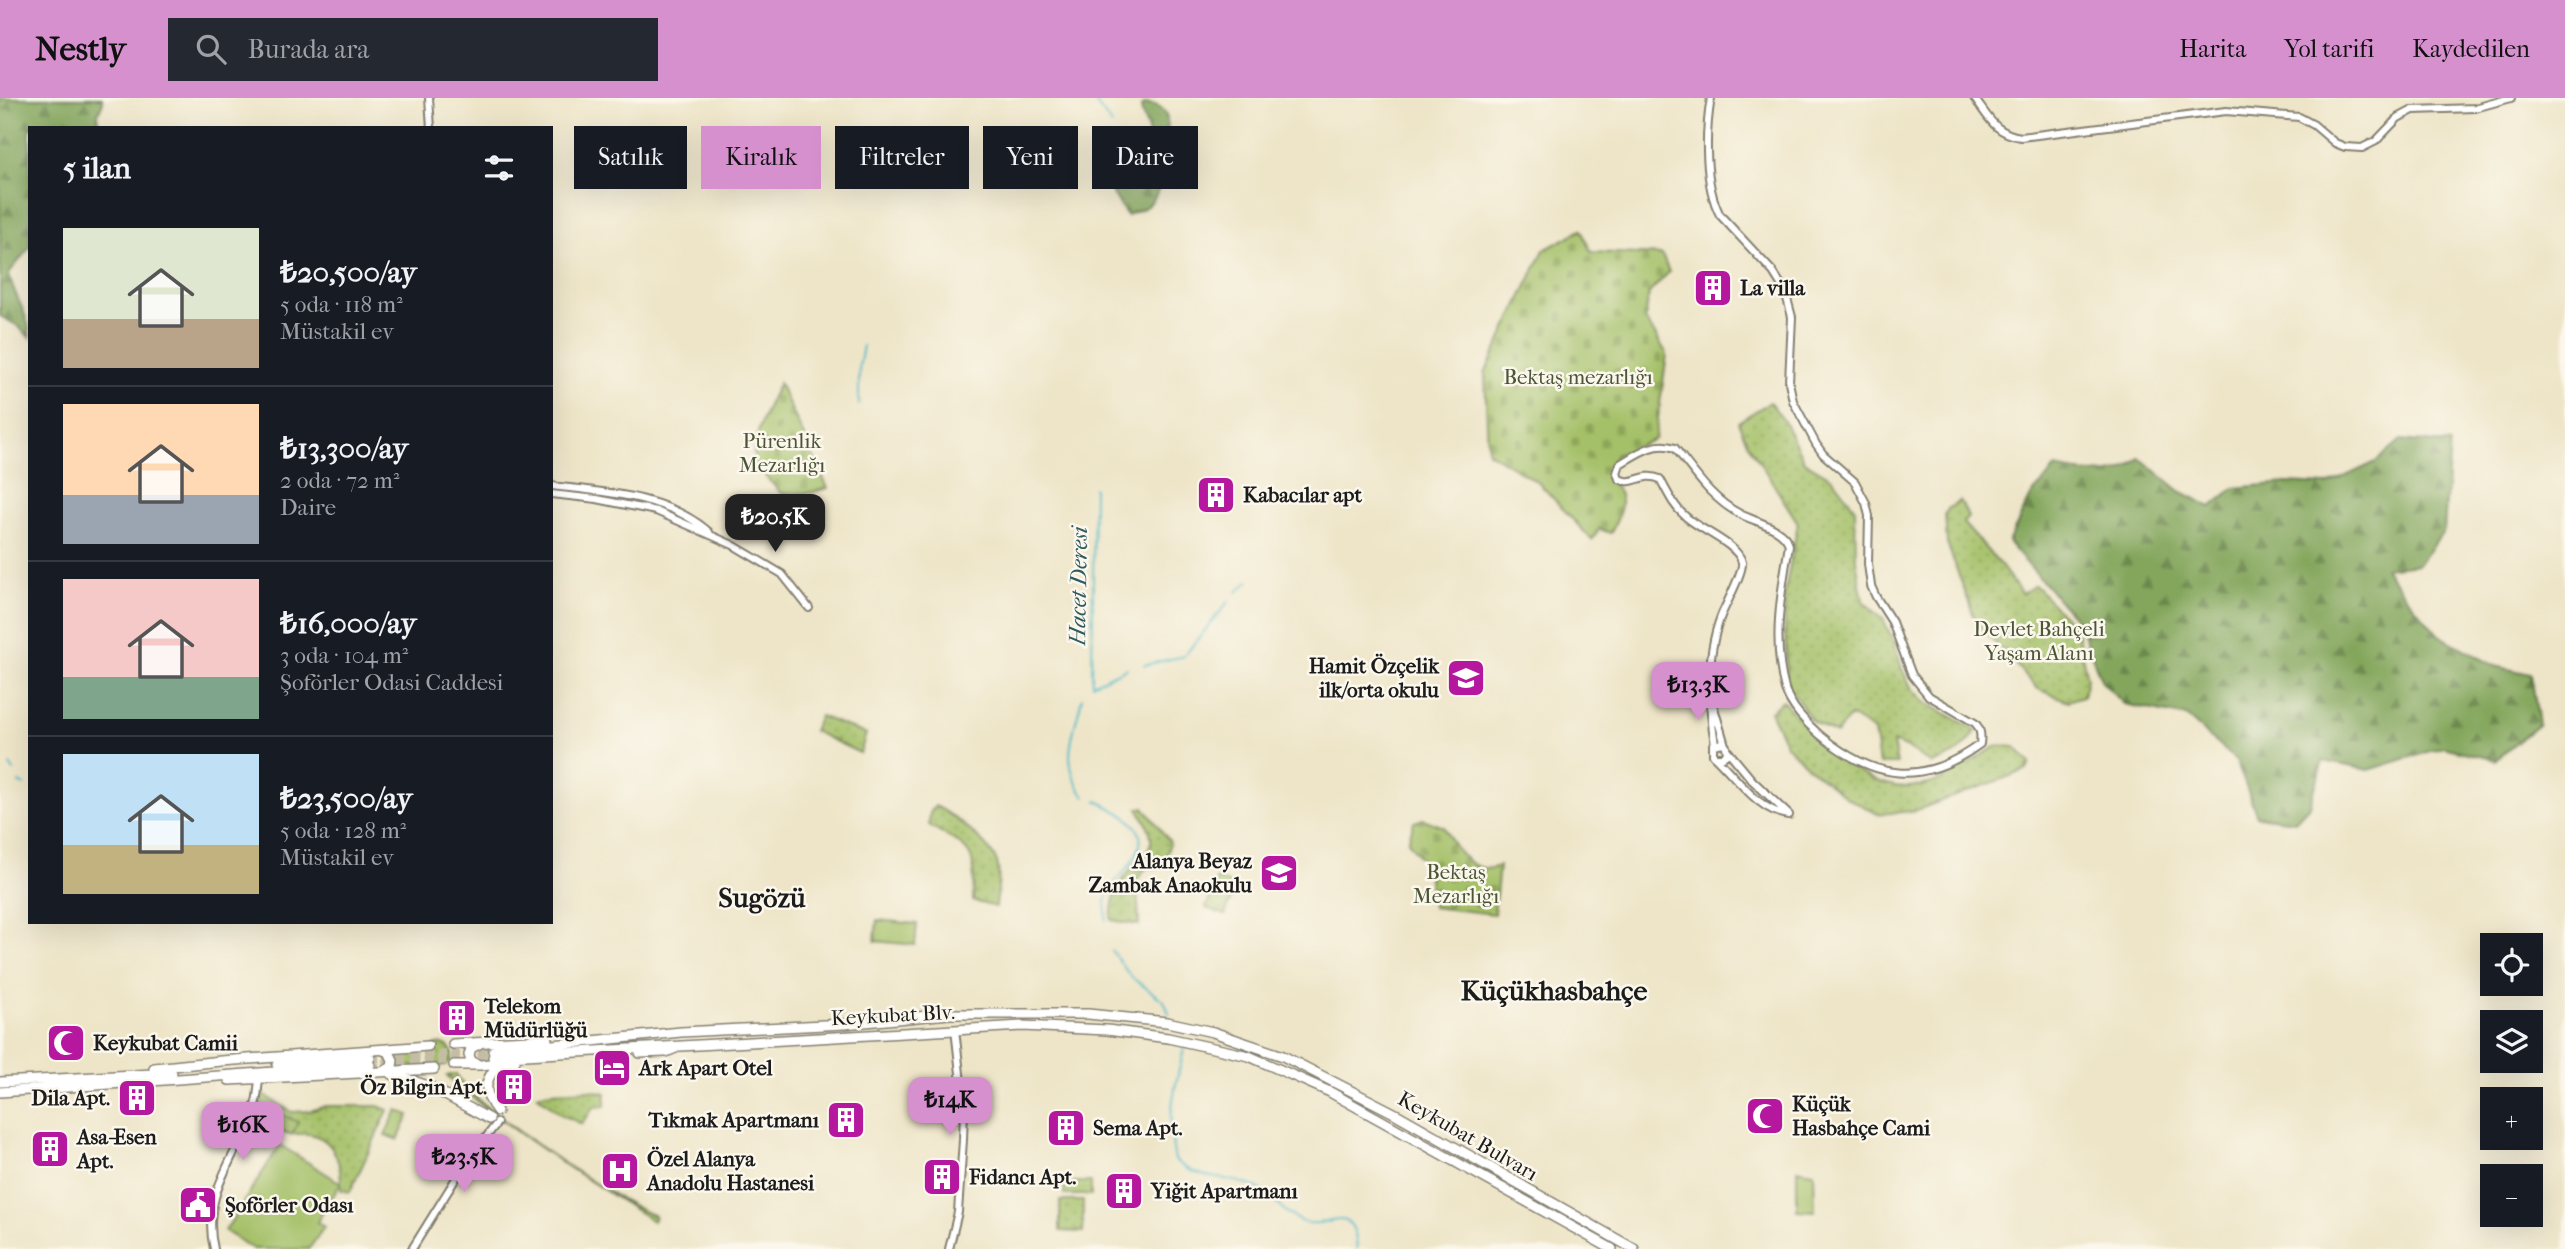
<!DOCTYPE html>
<html lang="tr">
<meta charset="utf-8">
<style>
body{margin:0;font-family:"IM FELL French Canon",serif;background:#242831;color:#f1f3f6;height:100vh;display:flex;flex-direction:column;font-size:26px;white-space:nowrap}
*{box-sizing:border-box;margin:0}
p{font-size:23px;color:#9ea1a6}
.icon{flex:none;width:38px;height:38px;fill:none;stroke:currentColor;stroke-width:2;stroke-linecap:round;stroke-linejoin:round}
.map{position:relative;flex:1;overflow:hidden}
.side{position:absolute;left:28px;top:28px;width:525px;height:798px;display:flex;flex-direction:column;background:#171b24;border-radius:0px;box-shadow:0 7px 28px #0002}
.side>*{flex:none}
.guide{position:absolute;left:574px;top:28px;width:665px;height:63px;display:flex;gap:14px}
.tools{position:absolute;left:2480px;top:835px;display:grid;gap:14px}
.tools a{display:grid;place-items:center;width:63px;height:63px;border-radius:0px;background:#171b24;box-shadow:0 7px 28px #0002;font-size:35px}
.price{position:absolute;translate:-50% -60px;padding:0 16px;border-radius:14px;background:#d690ce;color:#111;font-size:23px;line-height:46px;filter:drop-shadow(0 2px 4px #0008)}
.price::after{content:'';position:absolute;left:50%;top:42px;width:21px;height:16px;margin-left:-10px;background:inherit;clip-path:polygon(0 0,100% 0,50% 100%)}
.price.active{background:#222;color:#fff}
ul{padding:0;list-style:none}
li{display:flex;align-items:center;gap:21px;height:175px;padding:0 35px}
li+li{border-top:2px solid #363941}
li span{display:grid;place-items:center;flex:none;width:196px;height:140px;border-radius:0px;color:#555}
li>.icon{margin-inline-start:auto}
span .icon{width:84px;height:84px;fill:#fffc;stroke-width:1}
li b{font-size:30px}
h2{display:flex;justify-content:space-between;align-items:center;height:84px;padding:0 35px;font-size:30px}
.tag{padding:0 24px;border-radius:0px;background:#171b24;box-shadow:0 7px 28px #0002;font-size:24px;line-height:63px}
.tag.active{background:#d690ce;color:#111}
header{display:flex;align-items:center;gap:42px;box-sizing:border-box;height:98px;padding:0 35px;background:#d690ce;color:#111}
header strong{font-size:33px}
nav{display:flex;gap:38px;margin-inline-start:auto;font-size:24px}
.search{width:490px;height:63px;background:#242831;display:flex;align-items:center;gap:18px;box-sizing:border-box;padding:0 24px;border-radius:0px;color:#9ea1a6;font-size:26px}
.map>svg:first-child{display:block}
.grass{fill:url(#grass-dots);stroke:#606e42;stroke-width:2}
.forest{fill:url(#forest-firs);stroke:#50613c;stroke-width:2}
.cemetery{fill:url(#cemetery-stones);stroke:#606e42;stroke-width:2}
.pitch{fill:#a4c067;stroke:#606e42;stroke-width:2}
.lines{fill:none;stroke-linecap:round;stroke-linejoin:round}
.stream{stroke:#4cb8c7;stroke-width:2}
.trunk-tunnel{stroke:#c4bda6;stroke-width:9;stroke-dasharray:9 4.5;stroke-linecap:butt}
.tertiary-casing{stroke:#858072;stroke-width:10}
.trunk-casing{stroke:#858072;stroke-width:12}
.tertiary{stroke:#fff;stroke-width:6}
.trunk{stroke:#fff;stroke-width:9}
.labels{text-anchor:middle;stroke-width:5;stroke-linejoin:round;paint-order:stroke}
.poi-label{font-size:21px;font-weight:bold;fill:#1c1c1c;stroke:#fbf7ec;text-anchor:start}
.park-label{font-size:21px;fill:#4c5536;stroke:#fbf7ec}
.street-label{font-size:21px;fill:#1c1c1c;stroke:#fbf7ec}
.water-label{font-size:23px;font-style:italic;fill:#2f5a60;stroke:#fbf7ec}
.district-label{font-size:28px;font-weight:bold;fill:#1c1c1c;stroke:#fbf7ec}
</style>
<header>
<strong>Nestly</strong>
<div class="search"><svg class="icon" aria-label="search" viewBox="0 0 24 24"><circle cx="10" cy="10" r="6"/><path d="M15 15l6 6"/></svg>Burada ara</div>
<nav><a>Harita</a><a>Yol tarifi</a><a>Kaydedilen</a></nav>
</header>
<div class="map">
<svg width="2565" height="1151" viewBox="0 0 2565 1151">
<defs>
<pattern id="grass-dots" width="8" height="8" patternUnits="userSpaceOnUse" patternTransform="scale(1.75)"><rect width="8" height="8" fill="#a4c067"/><path d="M2 2h.1M6 6h.1" fill="none" stroke="#8da459" stroke-width="1.8" stroke-linecap="round"/></pattern>
<pattern id="forest-firs" width="22" height="20" patternUnits="userSpaceOnUse" patternTransform="scale(1.75)"><rect width="22" height="20" fill="#83a65c"/><path d="M5 1l3.5 6h-7zM16 11l3.5 6h-7z" fill="#6a864b"/></pattern>
<pattern id="cemetery-stones" width="16" height="16" patternUnits="userSpaceOnUse" patternTransform="scale(1.75)"><rect width="16" height="16" fill="#a4c067"/><path d="M2 7V4a2 2 0 0 1 4 0v3zM10 15v-3a2 2 0 0 1 4 0v3z" fill="#8da459"/></pattern>
</defs>
<rect width="100%" height="100%" fill="#fbf7ec"/>
<filter id="ink" filterUnits="userSpaceOnUse"><feTurbulence type="fractalNoise" baseFrequency=".0143" numOctaves="2"/><feDisplacementMap in="SourceGraphic" scale="14" xChannelSelector="R" yChannelSelector="G"/><feConvolveMatrix kernelMatrix="1 2 1 2 8 2 1 2 1" color-interpolation-filters="sRGB"/></filter>
<filter id="wash" filterUnits="userSpaceOnUse"><feTurbulence type="fractalNoise" baseFrequency=".00686" numOctaves="4" result="noise"/><feDisplacementMap in="SourceGraphic" scale="28" xChannelSelector="R" yChannelSelector="G"/><feGaussianBlur stdDeviation="1.57" result="paint"/><feColorMatrix in="noise" values="0 0 0 0 0 0 0 0 0 0 0 0 0 0 0 0 0 1.4 0 .05"/><feComposite in="paint" operator="in"/></filter>
<g filter="url(#wash)">
<rect width="100%" height="100%" fill="#eee5c8"/>
<path class="grass" d="M 1770,304 L 1784,323 L 1804,363 L 1832,380 L 1855,410 L 1856,462 L 1863,503 L 1883,521 L 1894,544 L 1902,571 L 1912,591 L 1926,605 L 1976,632 C 1966,653 1952,658 1932,666 L 1906,649 L 1893,644 L 1897,666 L 1879,666 L 1874,633 L 1850,618 L 1836,636 L 1812,623 L 1787,586 L 1784,498 L 1798,425 L 1747,344 L 1738,324 Z
M 1960,403 L 1968,418 L 1963,425 L 2001,468 L 2022,496 L 2035,487 L 2077,532 L 2087,581 L 2083,598 L 2068,603 L 2038,591 L 1976,524 L 1947,445 L 1945,416 L 1948,411 Z
M 1783,603 C 1824,648 1880,716 1948,678 C 1960,672 1989,650 1999,648 C 2004,647 2011,649 2016,649 L 2030,665 L 2027,672 L 1914,713 L 1879,716 L 1847,700 L 1807,668 L 1786,647 L 1770,613 Z
M 820,618 L 866,636 L 860,655 L 813,633 Z
M 935,708 C 951,715 991,747 997,764 C 1001,778 997,795 996,809 L 973,803 C 975,748 974,755 929,727 L 930,715 Z
M 1144,709 L 1170,744 L 1164,766 L 1156,770 L 1147,769 L 1137,782 L 1139,827 L 1111,822 C 1112,809 1113,797 1121,785 C 1142,751 1167,754 1138,711 Z
M430 957a11 11 0 1 1 22 0a11 11 0 1 1-22 0Z
M 419,952 L 420,968 L 394,970 L 393,954 Z
M 456,976 C 473,1009 618,1105 655,1118 L 653,1123 C 603,1092 553,1060 506,1025 C 486,1010 465,996 447,978 Z
M 590,992 L 606,995 L 605,1008 L 594,1009 L 582,1026 L 562,1017 L 537,997 L 549,994 Z
M 263,996 L 292,1014 L 310,1013 L 326,1008 L 378,1008 L 388,1012 L 350,1094 L 341,1092 C 342,1071 337,1043 313,1037 C 303,1034 291,1038 280,1035 C 272,1033 263,1026 255,1022 Z
M 1060,1103 L 1083,1103 L 1083,1134 L 1060,1133 Z"/>
<path class="forest" d="M 0,0 L 102,0 L 103,4 L 98,16 L 98,30 L 30,30 L 30,149 L 9,175 C 13,198 30,217 30,240 L 18,228 L 0,218 Z
M 1146,6 C 1177,6 1164,33 1168,50 C 1169,56 1175,59 1173,66 C 1172,73 1166,75 1161,78 C 1160,90 1155,103 1144,110 C 1138,114 1133,112 1127,118 L 1109,89 L 1111,78 L 1126,71 L 1149,40 C 1149,28 1141,20 1141,9 Z
M 2401,342 L 2450,346 L 2444,433 L 2418,466 L 2385,470 L 2408,501 L 2439,537 L 2495,568 L 2531,576 L 2539,626 L 2496,662 L 2443,649 L 2369,672 L 2323,663 L 2310,707 L 2295,723 L 2257,718 L 2236,662 L 2187,619 L 2124,606 L 2102,584 L 2079,525 L 2008,444 L 2031,398 L 2055,370 C 2083,375 2118,383 2140,360 L 2180,393 L 2211,409 L 2234,390 L 2286,385 L 2327,387 L 2376,364 Z"/>
<path class="cemetery" d="M 1581,132 L 1591,154 L 1662,157 L 1669,174 L 1649,195 L 1645,221 L 1667,256 L 1655,341 L 1617,357 L 1607,373 C 1625,402 1625,404 1611,435 L 1599,431 L 1592,442 L 1539,385 L 1488,354 L 1485,275 L 1544,152 Z
M 779,285 L 828,390 L 809,395 L 782,396 L 754,366 C 753,336 766,311 779,285 Z
M 1423,721 L 1444,729 C 1454,750 1472,779 1499,768 L 1494,816 L 1432,809 L 1428,771 L 1408,743 L 1414,724 Z"/>
<path class="pitch" d="M 1217,781 L 1236,788 L 1225,817 L 1206,810 Z
M 877,822 L 917,826 L 915,847 L 875,843 Z
M 397,1012 L 409,1017 L 398,1042 L 385,1037 Z
M 273,1013 L 298,1024 L 292,1037 L 268,1025 Z
M 280,1047 L 341,1085 L 317,1124 L 324,1129 L 309,1151 L 253,1151 L 225,1133 Z
M 1797,1071 L 1814,1074 L 1815,1113 L 1797,1112 Z
M 1064,1084 L 1091,1084 L 1091,1097 L 1064,1097 Z"/>
<g class="lines">
<path class="stream" d="M 1092,0 L 1112,27
M 859,307 L 859,270 L 863,247
M 1094,390 L 1092,586 L 1127,570
M 1237,494 L 1249,483
M 1144,567 L 1184,558 L 1229,503
M 1082,600 C 1073,638 1059,665 1085,699
M 10,667 L 14,673
M 19,685 L 24,687
M 1097,703 C 1120,714 1155,729 1134,761 C 1127,772 1114,783 1108,795 C 1105,803 1106,814 1106,822
M 1112,853 L 1131,879 L 1164,903 L 1169,915
M 1184,951 C 1174,995 1166,1017 1175,1062 C 1198,1084 1228,1077 1255,1089 C 1273,1097 1285,1118 1303,1124 C 1331,1132 1354,1102 1357,1151"/>
</g>
</g>
<g filter="url(#ink)">
<g class="lines">
<path class="trunk-tunnel" d="M 370,960 L 493,953
M 370,967 L 490,959"/>
<g class="tertiary-casing">
<path id="tertiary" d="M 429,0 L 431,30
M 1711,0 C 1705,34 1704,87 1720,117 L 1773,174 L 1785,193 L 1792,219 L 1789,284 L 1793,303 L 1816,346 L 1823,356 L 1855,384 L 1866,405 L 1869,418 L 1868,466 L 1871,488 L 1876,499 L 1892,524 L 1912,577 L 1929,598 L 1975,625 C 1981,631 1981,638 1980,646 C 1922,689 1874,682 1820,637 C 1807,626 1790,608 1785,591 C 1772,544 1781,494 1789,447 C 1784,429 1755,424 1740,416 C 1711,401 1695,375 1675,350 C 1655,342 1637,356 1620,366 L 1617,375 L 1619,381 C 1634,389 1642,373 1660,381 C 1667,393 1673,408 1684,417 C 1697,431 1737,445 1742,464 C 1744,473 1725,508 1721,518 C 1706,557 1708,605 1715,646
M 1974,0 C 1989,19 1994,35 2021,39 L 2226,13 L 2299,19 L 2314,27 L 2335,45 L 2345,49 L 2362,50 L 2376,43 L 2398,20 L 2413,12 L 2475,10 L 2511,0
M 551,388 C 604,394 667,397 709,434
M 551,396 L 597,401 L 656,413 L 733,447 L 782,476 L 809,510
M 1712,603 L 1725,647
M 1728,653 L 1752,682 L 1789,717
M 1715,659 L 1723,659 L 1727,656 L 1726,648 L 1723,645 L 1713,647 L 1713,657 C 1735,677 1758,714 1789,717
M 214,1151 C 200,1095 239,1057 255,1007 C 258,999 258,989 259,981
M 412,1151 L 463,1069 L 497,1025
M 949,1151 L 958,1114 L 963,1042 L 964,1011 L 955,931"/>
</g>
<g class="trunk-casing">
<path id="trunk" d="M 453,946 L 547,941
M 479,946 L 471,950 L 469,957 L 471,963 L 479,967
M 383,952 L 389,954 L 393,962 L 392,969 L 385,973
M 493,953 L 681,934 L 844,926 L 949,916 L 1088,916 L 1167,924 L 1213,934 L 1283,958 L 1396,1016 L 1634,1151
M 640,955 L 666,954 L 678,949
M 493,959 L 1022,928 L 1107,932 L 1168,940 L 1249,958 L 1330,994 L 1612,1151
M 277,967 L 370,960
M 454,967 L 481,967 L 515,963
M 154,970 L 221,963 L 428,948
M 392,976 L 431,989 L 489,1021
M 229,982 L 434,971
M 0,984 L 172,975
M 0,994 L 370,967
M 497,1013 C 482,994 483,979 503,964"/>
</g>
<use href="#tertiary" class="tertiary"/>
<use href="#trunk" class="trunk"/>
</g>
</g>
<defs>
<g id="building-square" transform="scale(2.0125)"><rect x="-9" y="-9" width="18" height="18" rx="4" fill="#b5179e" stroke="#fbf7ec"/><path d="M-4-6H4V6H1V3H-1V6H-4ZM-2.5-4.3h1.7v1.8h-1.7ZM.8-4.3h1.7v1.8H.8ZM-2.5-1h1.7V.8h-1.7ZM.8-1h1.7V.8H.8Z" fill="#fff"/></g>
<g id="school-square" transform="scale(2.0125)"><rect x="-9" y="-9" width="18" height="18" rx="4" fill="#b5179e" stroke="#fbf7ec"/><path d="M0-5L7-2L0 1L-7-2ZM-4 1L0 2.5L4 1V4Q0 6-4 4Z" fill="#fff"/></g>
<g id="mosque-square" transform="scale(2.0125)"><rect x="-9" y="-9" width="18" height="18" rx="4" fill="#b5179e" stroke="#fbf7ec"/><path d="M3.5-4.9A6 6 0 1 0 3.5 4.9A5 5 0 1 1 3.5-4.9Z" fill="#fff"/></g>
<g id="hotel-square" transform="scale(2.0125)"><rect x="-9" y="-9" width="18" height="18" rx="4" fill="#b5179e" stroke="#fbf7ec"/><path d="M-6-4.5h1.5V1H6V5H4.5V3h-9V5H-6ZM-4 0a1.8 1.8 0 1 1 3.6 0ZM.5 0V-2.5h3Q6-2.5 6 0Z" fill="#fff"/></g>
<g id="hospital-square" transform="scale(2.0125)"><rect x="-9" y="-9" width="18" height="18" rx="4" fill="#b5179e" stroke="#fbf7ec"/><path d="M-5-5h3v3.5h4V-5h3V5h-3V1.5h-4V5h-3Z" fill="#fff"/></g>
<g id="civic-square" transform="scale(2.0125)"><rect x="-9" y="-9" width="18" height="18" rx="4" fill="#b5179e" stroke="#fbf7ec"/><path d="M-.6-6.5H3V-4.5H.6V-3L4-1V1h2V6H-6V1h2V-1L-.6-3ZM-1.2 2.5V6h2.4V2.5Z" fill="#fff"/></g>
</defs>
<g fill-rule="evenodd">
<use href="#building-square" x="1713" y="190"/>
<use href="#building-square" x="1216" y="397"/>
<use href="#school-square" x="1466" y="580"/>
<use href="#school-square" x="1279" y="775"/>
<use href="#building-square" x="457" y="920"/>
<use href="#mosque-square" x="66" y="945"/>
<use href="#hotel-square" x="612" y="970"/>
<use href="#building-square" x="514" y="989"/>
<use href="#building-square" x="137" y="1000"/>
<use href="#mosque-square" x="1765" y="1018"/>
<use href="#building-square" x="846" y="1022"/>
<use href="#building-square" x="1066" y="1030"/>
<use href="#building-square" x="50" y="1051"/>
<use href="#hospital-square" x="620" y="1073"/>
<use href="#building-square" x="942" y="1079"/>
<use href="#building-square" x="1124" y="1093"/>
<use href="#civic-square" x="198" y="1107"/>
</g>
<g class="labels">
<g class="poi-label">
<text x="1740" y="197">La villa</text>
<text x="1243" y="404">Kabacılar apt</text>
<text x="1439" y="575" text-anchor="end">Hamit Özçelik<tspan x="1439" dy="24">ilk/orta okulu</tspan></text>
<text x="1252" y="770" text-anchor="end">Alanya Beyaz<tspan x="1252" dy="24">Zambak Anaokulu</tspan></text>
<text x="484" y="915">Telekom<tspan x="484" dy="24">Müdürlüğü</tspan></text>
<text x="93" y="952">Keykubat Camii</text>
<text x="639" y="977">Ark Apart Otel</text>
<text x="487" y="996" text-anchor="end">Öz Bilgin Apt.</text>
<text x="110" y="1007" text-anchor="end">Dila Apt.</text>
<text x="1792" y="1013">Küçük<tspan x="1792" dy="24">Hasbahçe Cami</tspan></text>
<text x="819" y="1029" text-anchor="end">Tıkmak Apartmanı</text>
<text x="1093" y="1037">Sema Apt.</text>
<text x="77" y="1046">Asa-Esen<tspan x="77" dy="24">Apt.</tspan></text>
<text x="647" y="1068">Özel Alanya<tspan x="647" dy="24">Anadolu Hastanesi</tspan></text>
<text x="969" y="1086">Fidancı Apt.</text>
<text x="1151" y="1100">Yiğit Apartmanı</text>
<text x="225" y="1114">Şoförler Odası</text>
</g>
<g class="park-label">
<text x="1578" y="286">Bektaş mezarlığı</text>
<text x="782" y="350">Pürenlik<tspan x="782" dy="24">Mezarlığı</tspan></text>
<text x="2039" y="538">Devlet Bahçeli<tspan x="2039" dy="24">Yaşam Alanı</tspan></text>
<text x="1456" y="781">Bektaş<tspan x="1456" dy="24">Mezarlığı</tspan></text>
</g>
<g class="street-label">
<text transform="translate(893 917) rotate(-3)" y="7">Keykubat Blv.</text>
<text transform="translate(1468 1038) rotate(30)" y="7">Keykubat Bulvarı</text>
</g>
<g class="water-label">
<text transform="translate(1078 488) rotate(-89)" y="8">Hacet Deresi</text>
</g>
<g class="district-label">
<text x="762" y="809">Sugözü</text>
<text x="1554" y="902">Küçükhasbahçe</text>
</g>
</g>
</svg>
<div class="tools">
<a><svg class="icon" aria-label="locate" viewBox="0 0 24 24"><circle cx="12" cy="12" r="6"/><path d="M12 2v4M12 18v4M2 12h4M18 12h4"/></svg></a>
<a><svg class="icon" aria-label="layers" viewBox="0 0 24 24"><path d="M12 4l9 5-9 5-9-5zM3 14l9 5 9-5"/></svg></a>
<a>+</a>
<a>−</a>
</div>
<b class="price active" style="left:775px;top:456px">₺20.5K</b>
<b class="price" style="left:1698px;top:624px">₺13.3K</b>
<b class="price" style="left:950px;top:1039px">₺14K</b>
<b class="price" style="left:243px;top:1064px">₺16K</b>
<b class="price" style="left:464px;top:1096px">₺23.5K</b>
<div class="guide">
<a class="tag">Satılık</a>
<a class="tag active">Kiralık</a>
<a class="tag">Filtreler</a>
<a class="tag">Yeni</a>
<a class="tag">Daire</a>
</div>
<section class="side">
<h2>5 ilan<svg class="icon" aria-label="filters" viewBox="0 0 24 24"><path d="M4 7h16M4 17h16"/><circle cx="9" cy="7" r="2"/><circle cx="15" cy="17" r="2"/></svg></h2>
<ul>
<li><span style="background:linear-gradient(#dfe7d0 65%,#b9a48a 0)"><svg class="icon" aria-label="home" viewBox="0 0 24 24"><path d="M3 11l9-7 9 7M6 9v11h12V9"/></svg></span><div><b>₺20,500/ay</b><p>5 oda · 118 m²</p><p>Müstakil ev</p></div></li>
<li><span style="background:linear-gradient(#ffd9b3 65%,#9aa5b1 0)"><svg class="icon" aria-label="home" viewBox="0 0 24 24"><path d="M3 11l9-7 9 7M6 9v11h12V9"/></svg></span><div><b>₺13,300/ay</b><p>2 oda · 72 m²</p><p>Daire</p></div></li>
<li><span style="background:linear-gradient(#f6c9c9 70%,#7fa58c 0)"><svg class="icon" aria-label="home" viewBox="0 0 24 24"><path d="M3 11l9-7 9 7M6 9v11h12V9"/></svg></span><div><b>₺16,000/ay</b><p>3 oda · 104 m²</p><p>Şoförler Odasi Caddesi</p></div></li>
<li><span style="background:linear-gradient(#bfe0f5 65%,#c2b280 0)"><svg class="icon" aria-label="home" viewBox="0 0 24 24"><path d="M3 11l9-7 9 7M6 9v11h12V9"/></svg></span><div><b>₺23,500/ay</b><p>5 oda · 128 m²</p><p>Müstakil ev</p></div></li>
</ul>
</section>
</div>
